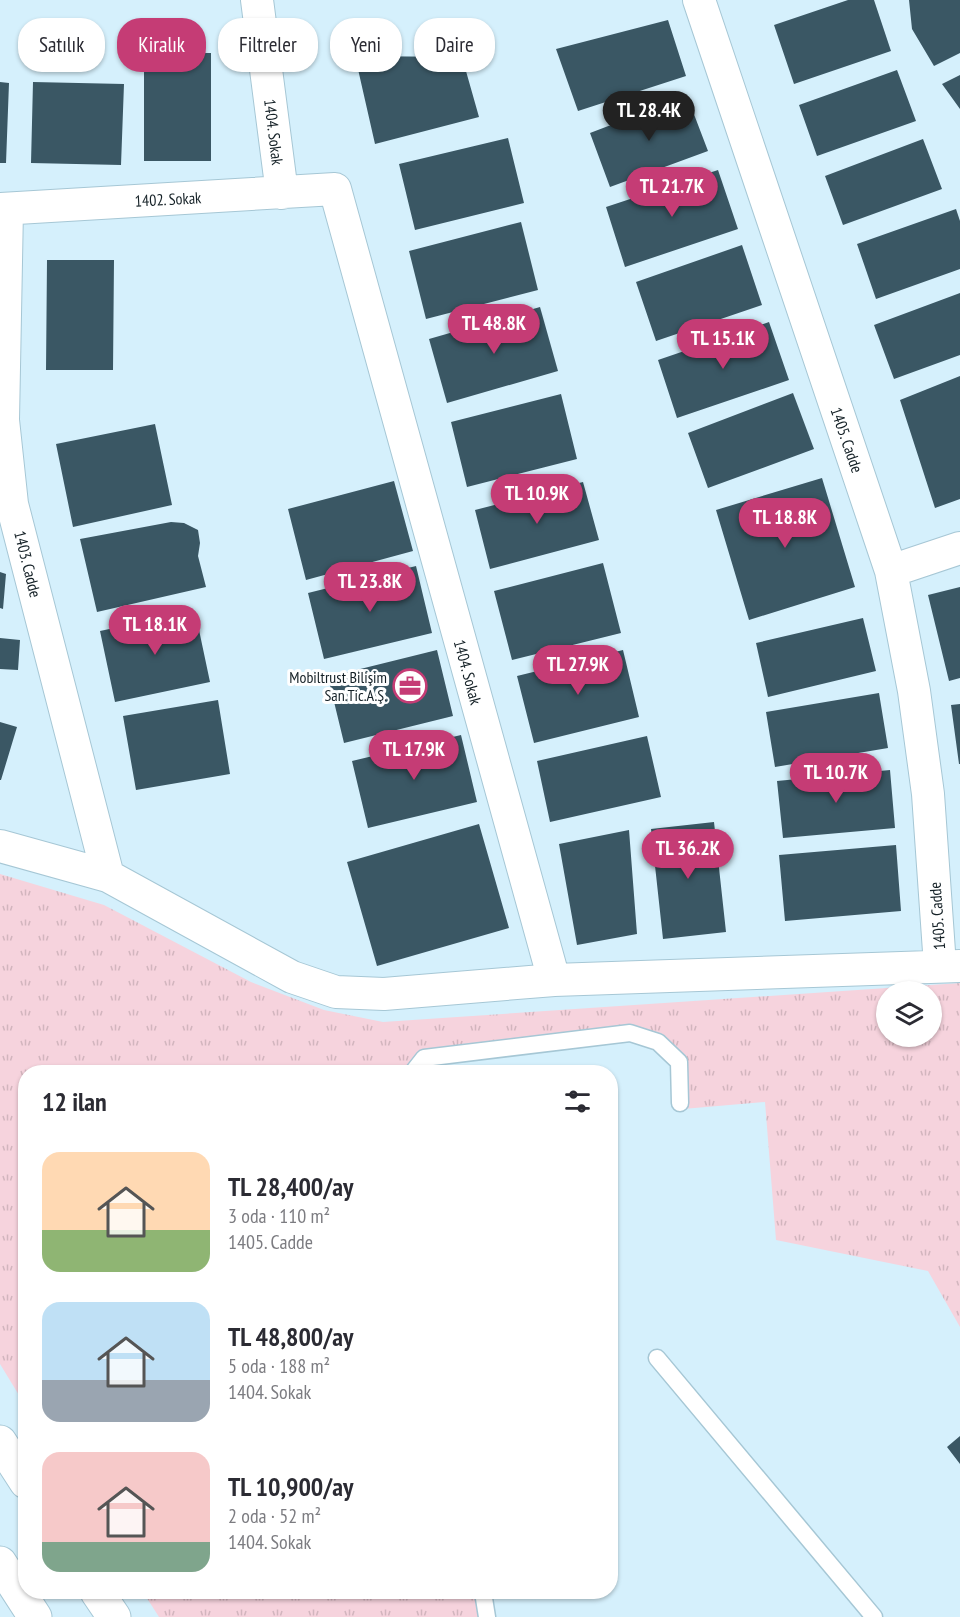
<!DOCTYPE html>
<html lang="tr">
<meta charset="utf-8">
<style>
body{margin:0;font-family:"PT Sans Narrow",sans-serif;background:#f2f2f3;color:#2b2b33;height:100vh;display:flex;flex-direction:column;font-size:22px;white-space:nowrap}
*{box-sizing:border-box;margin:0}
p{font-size:20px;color:#7c7c81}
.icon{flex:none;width:33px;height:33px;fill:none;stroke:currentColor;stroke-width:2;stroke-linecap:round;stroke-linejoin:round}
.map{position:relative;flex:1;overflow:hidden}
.sheet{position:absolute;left:18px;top:1065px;width:600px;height:534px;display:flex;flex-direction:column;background:#fff;border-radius:24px;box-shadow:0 2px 4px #0004}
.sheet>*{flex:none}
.top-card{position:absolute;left:18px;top:18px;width:600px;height:54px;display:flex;gap:12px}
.fabs{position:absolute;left:876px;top:981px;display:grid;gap:12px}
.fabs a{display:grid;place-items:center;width:66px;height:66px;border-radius:50%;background:#fff;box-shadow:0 2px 4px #0004;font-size:30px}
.price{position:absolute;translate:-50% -51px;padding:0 14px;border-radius:21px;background:#c53c75;color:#fff;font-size:20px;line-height:39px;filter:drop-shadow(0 2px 3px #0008)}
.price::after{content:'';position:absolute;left:50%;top:36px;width:18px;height:14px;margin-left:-9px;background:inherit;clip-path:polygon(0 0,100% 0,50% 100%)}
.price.active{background:#222;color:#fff}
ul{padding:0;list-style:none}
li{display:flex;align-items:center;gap:18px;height:150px;padding:0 24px}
li span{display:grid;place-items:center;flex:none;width:168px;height:120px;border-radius:18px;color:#555}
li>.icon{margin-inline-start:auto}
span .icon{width:72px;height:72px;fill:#fffc;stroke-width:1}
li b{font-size:26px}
h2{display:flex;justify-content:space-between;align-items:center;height:72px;padding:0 24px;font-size:26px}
.pill{padding:0 21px;border-radius:24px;background:#fff;box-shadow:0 2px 4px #0004;font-size:21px;line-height:54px}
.pill.active{background:#c53c75;color:#fff}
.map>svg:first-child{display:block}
.grass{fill:url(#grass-tufts);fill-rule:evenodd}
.building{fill:#3a5764}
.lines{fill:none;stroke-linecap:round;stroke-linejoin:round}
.service-casing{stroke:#a6c7d5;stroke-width:19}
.minor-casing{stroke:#a6c7d5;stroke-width:34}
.secondary-casing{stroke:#a6c7d5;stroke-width:35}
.service{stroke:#fff;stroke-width:16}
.minor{stroke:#fff;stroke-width:32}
.secondary{stroke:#fff;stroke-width:33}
.labels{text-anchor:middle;stroke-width:6;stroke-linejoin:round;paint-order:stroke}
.street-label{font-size:16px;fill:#142026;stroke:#fff}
.poi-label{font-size:16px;fill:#142026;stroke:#fff;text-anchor:end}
</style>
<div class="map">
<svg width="960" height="1617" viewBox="0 0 960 1617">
<defs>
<pattern id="grass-tufts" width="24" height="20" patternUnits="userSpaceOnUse" patternTransform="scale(1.5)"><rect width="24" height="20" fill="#f6d3dd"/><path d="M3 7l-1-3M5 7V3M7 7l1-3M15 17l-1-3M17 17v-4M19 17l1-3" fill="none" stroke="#d2b5be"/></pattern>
</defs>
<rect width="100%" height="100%" fill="#d5f0fc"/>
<path class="grass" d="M 0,874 L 104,905 L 251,982 L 324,1010 L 383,1022 L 960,983 L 960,1327 L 928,1271 L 776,1240 L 765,1102 L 683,1109 L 679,1062 L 630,1033 L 424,1058 L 413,1072 L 26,1072 L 25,1405 L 0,1364 ZM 886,992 L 932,992 L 932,1036 L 886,1036 Z
M 143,1592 L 483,1592 L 487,1617 L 159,1617 Z"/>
<path class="building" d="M 848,0 L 874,0 L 891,51 L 794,84 L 774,25 Z
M 909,0 L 960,0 L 960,53 L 934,66 L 912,29 Z
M 668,20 L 686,76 L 578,111 L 556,49 Z
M 144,53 L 211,53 L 211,161 L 144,161 Z
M 355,56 L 462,57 L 479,117 L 375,144 Z
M 897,70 L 916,121 L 817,156 L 799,105 Z
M 960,75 L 960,109 L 942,84 Z
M 0,82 L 9,83 L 6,163 L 0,163 Z
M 33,82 L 124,84 L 121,165 L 31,163 Z
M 687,96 L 708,151 L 610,187 L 590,133 Z
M 508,138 L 524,203 L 415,230 L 399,164 Z
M 923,139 L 942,189 L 843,225 L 825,176 Z
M 718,170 L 738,229 L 625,267 L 606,207 Z
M 956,209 L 960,221 L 960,269 L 876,299 L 857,244 Z
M 521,222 L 538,290 L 426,319 L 409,251 Z
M 742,245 L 762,305 L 656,341 L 636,282 Z
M 47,260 L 114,260 L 113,370 L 46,370 Z
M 960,293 L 960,355 L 894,379 L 874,325 Z
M 540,307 L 558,371 L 447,403 L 429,339 Z
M 769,322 L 789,380 L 677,418 L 658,360 Z
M 960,376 L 960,499 L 935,508 L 900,400 Z
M 793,393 L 814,449 L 708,488 L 688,433 Z
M 561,394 L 577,459 L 467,487 L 451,422 Z
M 155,424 L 172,505 L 73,527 L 56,444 Z
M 822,478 L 855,587 L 749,620 L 716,510 Z
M 394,481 L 413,551 L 306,580 L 288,509 Z
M 583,482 L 599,540 L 490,569 L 475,510 Z
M 171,522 L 184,523 L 198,530 L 200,543 L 198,556 L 206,587 L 97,612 L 80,539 Z
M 603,563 L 621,633 L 512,660 L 494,591 Z
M 416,566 L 432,633 L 324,659 L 308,593 Z
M 0,572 L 6,574 L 3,609 L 0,608 Z
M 960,587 L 960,678 L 949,681 L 928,595 Z
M 195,611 L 210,682 L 115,702 L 100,631 Z
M 863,618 L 876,671 L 768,697 L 756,643 Z
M 0,638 L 20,640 L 18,670 L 0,669 Z
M 437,650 L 453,716 L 344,743 L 328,677 Z
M 623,650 L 639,717 L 534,743 L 517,676 Z
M 879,693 L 888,748 L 775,767 L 766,712 Z
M 218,700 L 230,774 L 136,790 L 123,716 Z
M 960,704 L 960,764 L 959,764 L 951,705 Z
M 0,722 L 17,727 L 1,780 L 0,780 Z
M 461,735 L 477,802 L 368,828 L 352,761 Z
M 647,736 L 661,797 L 550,822 L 537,761 Z
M 890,770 L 895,828 L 783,838 L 777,781 Z
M 714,822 L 726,932 L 663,939 L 651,829 Z
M 479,824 L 509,928 L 377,966 L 347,862 Z
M 629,830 L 637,934 L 577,945 L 559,844 Z
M 896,845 L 901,911 L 785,921 L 779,855 Z
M 960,1436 L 960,1464 L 947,1447 Z"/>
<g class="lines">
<g class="service-casing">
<path id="service" d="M 413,1072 L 424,1058 L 630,1033 L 658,1042 L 679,1062 L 680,1103
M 657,1358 L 874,1617
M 483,1592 L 487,1617"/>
</g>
<g class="minor-casing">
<path id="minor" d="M 257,0 L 282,193
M 699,0 L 891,571 L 914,691 L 928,794 L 940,966
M 0,209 L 335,189 L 554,980
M 7,209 L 3,420 L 12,504 L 108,876
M 891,571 L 960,548
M 0,846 L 108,876 L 292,977 L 336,992 L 384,994 L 554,980 L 960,966"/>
</g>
<g class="secondary-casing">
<path id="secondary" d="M 0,1442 L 26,1482
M 0,1563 L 35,1617
M 97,1592 L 114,1617"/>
</g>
<use href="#service" class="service"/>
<use href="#minor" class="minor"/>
<use href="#secondary" class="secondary"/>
</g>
<defs>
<g id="office-ring" transform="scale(1.725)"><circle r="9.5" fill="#fff" stroke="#c53c75" stroke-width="1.5"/><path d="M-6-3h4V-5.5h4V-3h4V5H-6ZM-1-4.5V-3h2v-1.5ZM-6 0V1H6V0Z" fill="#c53c75"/></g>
</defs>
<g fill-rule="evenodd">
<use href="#office-ring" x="410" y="686"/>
</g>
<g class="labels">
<g class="street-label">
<text transform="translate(274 132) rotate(83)" y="6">1404. Sokak</text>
<text transform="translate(168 199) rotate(-3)" y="6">1402. Sokak</text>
<text transform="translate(847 440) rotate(71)" y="6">1405. Cadde</text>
<text transform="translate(28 564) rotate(76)" y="6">1403. Cadde</text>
<text transform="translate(468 672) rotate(75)" y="6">1404. Sokak</text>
<text transform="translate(937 916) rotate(-94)" y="6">1405. Cadde</text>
</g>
<g class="poi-label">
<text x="387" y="683">Mobiltrust Bilişim<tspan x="387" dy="18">San.Tic.A.Ş.</tspan></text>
</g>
</g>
</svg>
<div class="fabs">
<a><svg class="icon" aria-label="layers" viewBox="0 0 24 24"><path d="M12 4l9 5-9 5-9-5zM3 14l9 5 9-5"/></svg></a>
</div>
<b class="price active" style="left:649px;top:142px">TL 28.4K</b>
<b class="price" style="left:672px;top:218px">TL 21.7K</b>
<b class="price" style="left:494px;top:355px">TL 48.8K</b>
<b class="price" style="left:723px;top:370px">TL 15.1K</b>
<b class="price" style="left:537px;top:525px">TL 10.9K</b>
<b class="price" style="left:785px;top:549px">TL 18.8K</b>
<b class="price" style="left:370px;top:613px">TL 23.8K</b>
<b class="price" style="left:155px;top:656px">TL 18.1K</b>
<b class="price" style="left:578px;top:696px">TL 27.9K</b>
<b class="price" style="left:414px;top:781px">TL 17.9K</b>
<b class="price" style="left:836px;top:804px">TL 10.7K</b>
<b class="price" style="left:688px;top:880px">TL 36.2K</b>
<div class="top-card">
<a class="pill">Satılık</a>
<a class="pill active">Kiralık</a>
<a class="pill">Filtreler</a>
<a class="pill">Yeni</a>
<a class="pill">Daire</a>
</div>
<section class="sheet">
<h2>12 ilan<svg class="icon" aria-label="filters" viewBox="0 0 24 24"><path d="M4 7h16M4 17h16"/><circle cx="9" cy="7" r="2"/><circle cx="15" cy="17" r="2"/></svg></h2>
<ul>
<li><span style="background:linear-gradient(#ffd9b3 65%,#8fb573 0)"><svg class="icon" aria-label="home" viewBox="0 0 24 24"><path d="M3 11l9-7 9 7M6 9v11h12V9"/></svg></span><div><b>TL 28,400/ay</b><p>3 oda · 110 m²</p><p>1405. Cadde</p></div></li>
<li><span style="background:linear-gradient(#bfe0f5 65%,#9aa5b1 0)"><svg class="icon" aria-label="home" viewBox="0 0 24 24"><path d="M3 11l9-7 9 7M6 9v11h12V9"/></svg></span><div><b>TL 48,800/ay</b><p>5 oda · 188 m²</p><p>1404. Sokak</p></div></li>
<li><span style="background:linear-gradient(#f6c9c9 75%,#7fa58c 0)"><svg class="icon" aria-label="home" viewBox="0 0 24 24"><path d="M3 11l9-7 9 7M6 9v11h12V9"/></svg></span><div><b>TL 10,900/ay</b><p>2 oda · 52 m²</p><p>1404. Sokak</p></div></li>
</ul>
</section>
</div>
